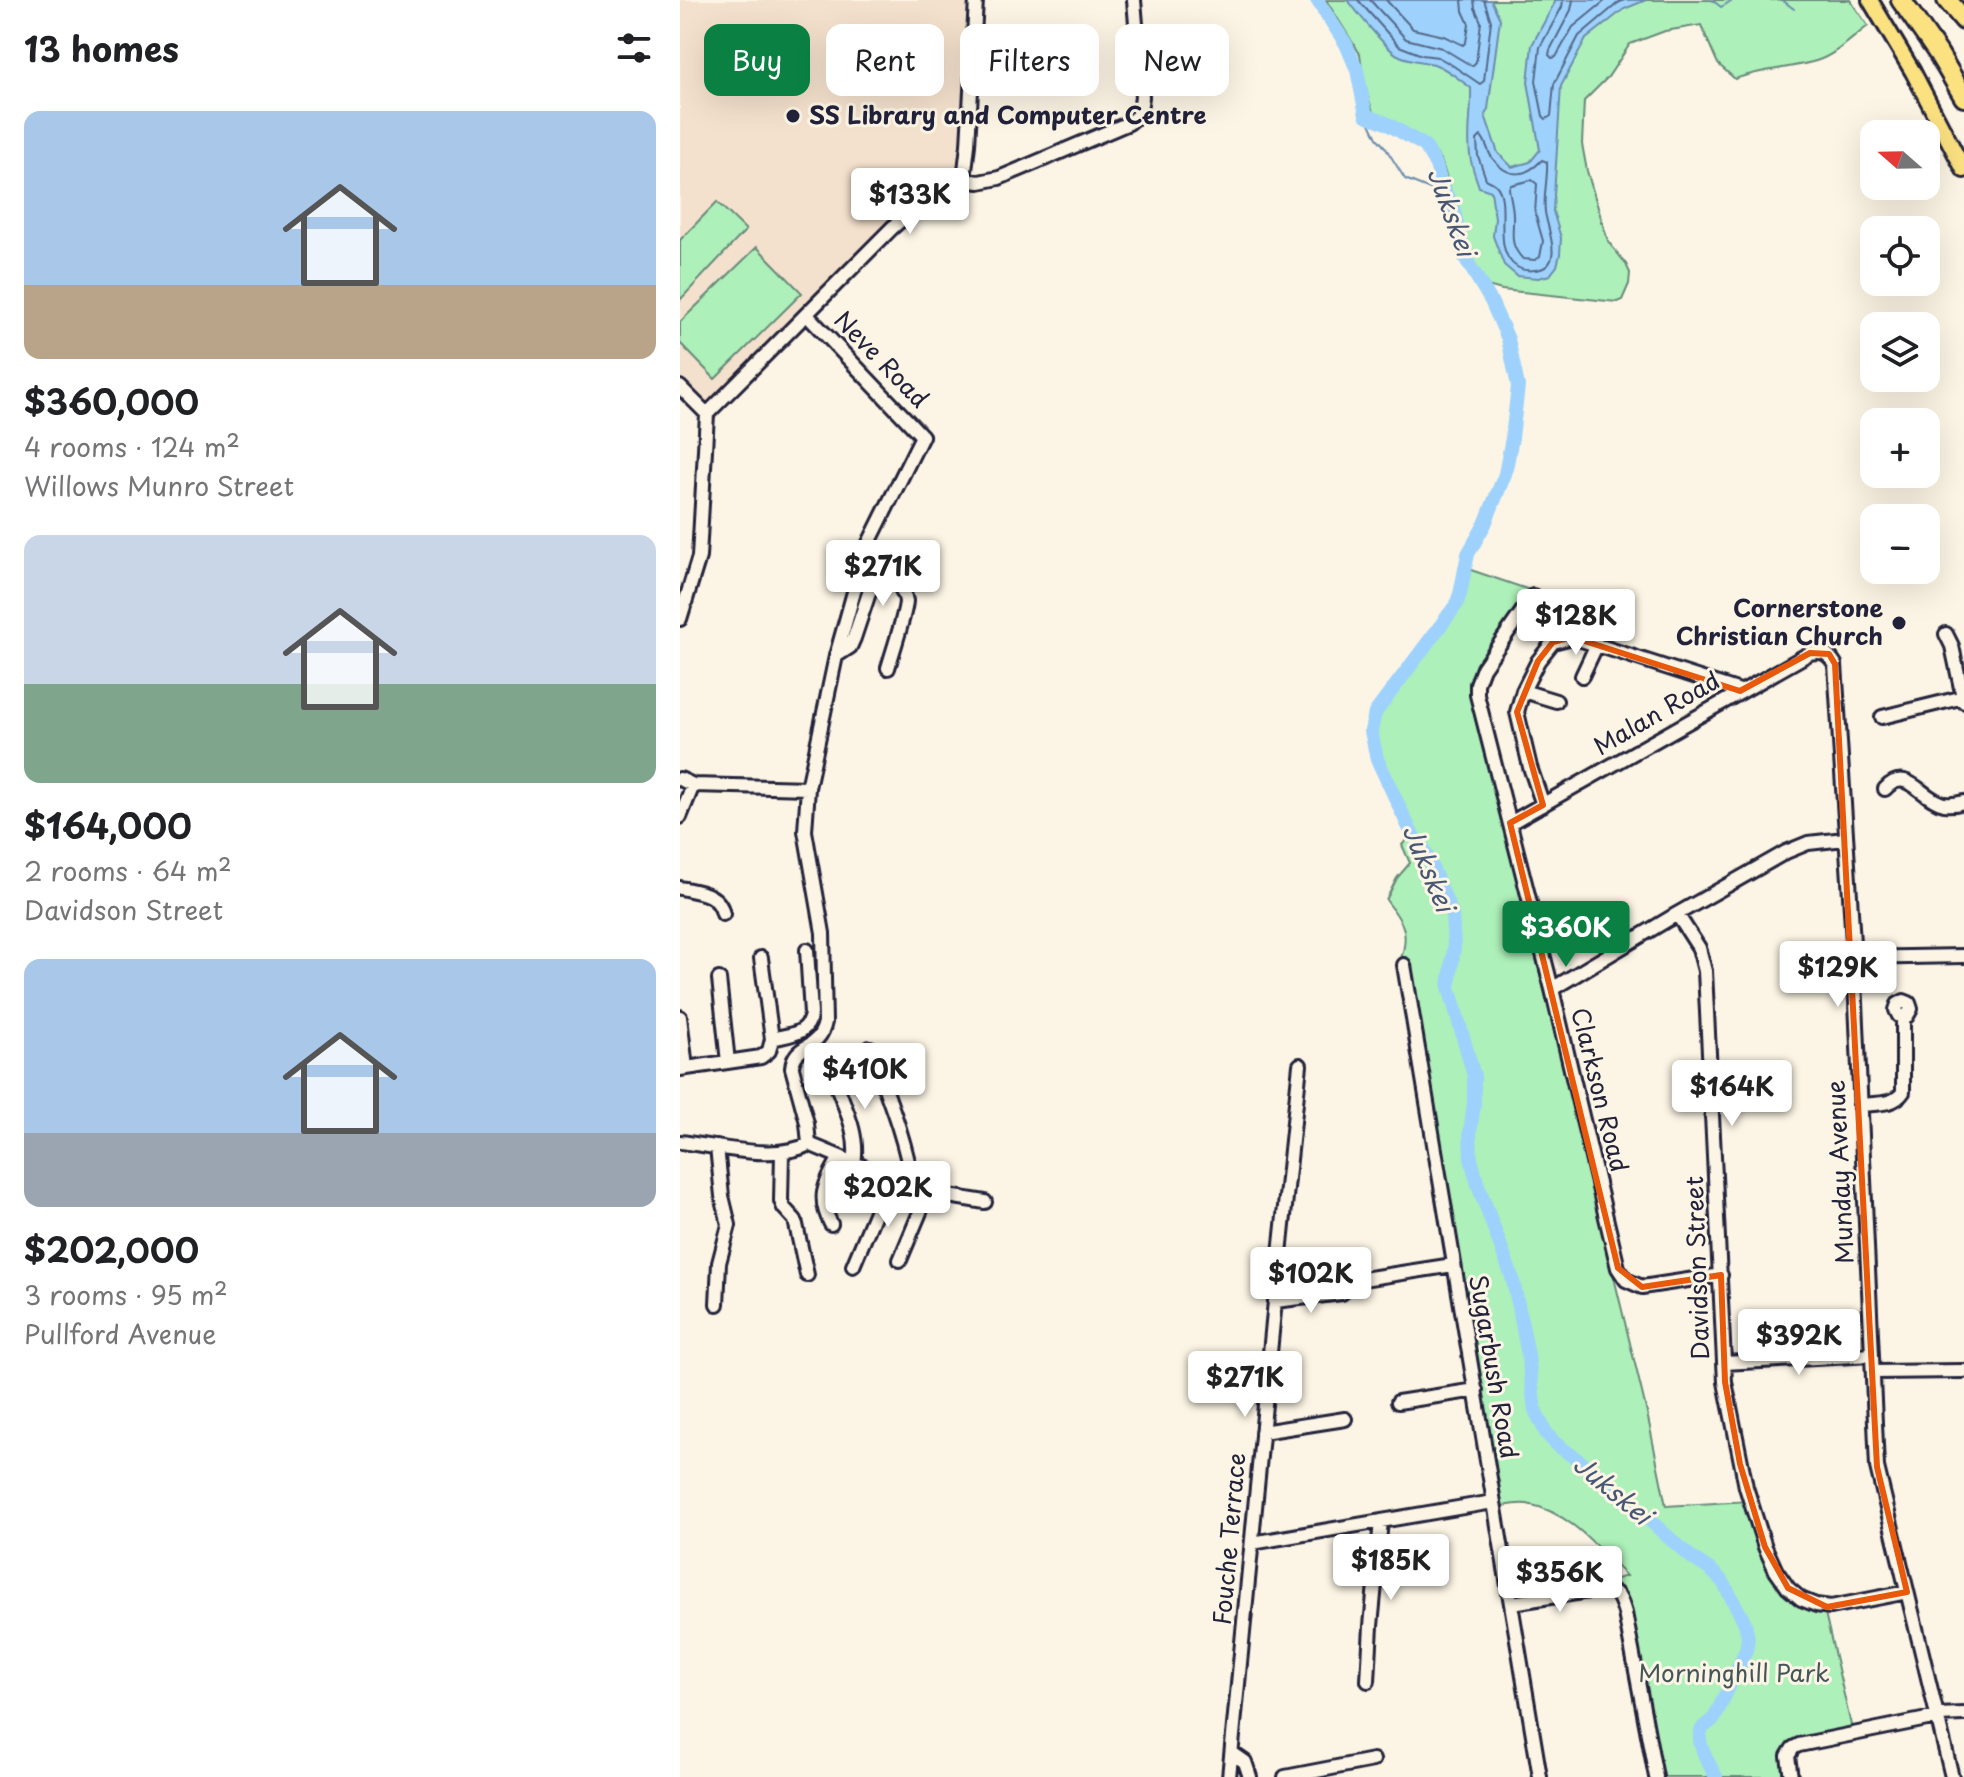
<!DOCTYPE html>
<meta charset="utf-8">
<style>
body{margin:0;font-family:"Playpen Sans",sans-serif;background:#f2f2f2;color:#202124;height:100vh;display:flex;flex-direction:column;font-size:30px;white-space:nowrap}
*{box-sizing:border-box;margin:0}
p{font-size:26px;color:#757577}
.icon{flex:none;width:44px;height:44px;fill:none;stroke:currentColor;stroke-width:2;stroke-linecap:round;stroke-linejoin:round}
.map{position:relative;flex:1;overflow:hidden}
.details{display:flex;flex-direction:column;background:#fff;width:680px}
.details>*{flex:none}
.banner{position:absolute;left:24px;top:24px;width:760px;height:72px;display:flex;gap:16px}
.needle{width:52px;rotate:290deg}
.buttons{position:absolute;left:1180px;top:120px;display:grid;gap:16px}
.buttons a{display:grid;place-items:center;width:80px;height:80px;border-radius:16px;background:#fff;box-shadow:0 8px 32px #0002;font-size:40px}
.price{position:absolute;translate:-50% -68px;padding:0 18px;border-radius:8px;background:#fff;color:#222;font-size:26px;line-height:52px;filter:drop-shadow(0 2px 4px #0008)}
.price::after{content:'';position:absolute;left:50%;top:48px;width:24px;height:18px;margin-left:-12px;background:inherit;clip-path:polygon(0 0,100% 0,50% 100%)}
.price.current{background:#0b8043;color:#fff}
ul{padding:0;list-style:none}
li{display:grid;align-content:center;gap:16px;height:424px;padding:0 24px}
li span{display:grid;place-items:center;height:248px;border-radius:16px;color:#555}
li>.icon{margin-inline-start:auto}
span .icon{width:144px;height:144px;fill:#fffc;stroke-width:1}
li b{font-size:34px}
h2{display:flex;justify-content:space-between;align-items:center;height:96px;padding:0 24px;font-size:34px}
.pill{padding:0 28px;border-radius:16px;background:#fff;box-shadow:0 8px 32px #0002;font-size:28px;line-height:72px}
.pill.current{background:#0b8043;color:#fff}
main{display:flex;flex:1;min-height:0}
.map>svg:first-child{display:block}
.built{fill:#f4e1cd}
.green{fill:#adf0b9;stroke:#68897a;stroke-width:2}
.water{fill:#9ed2fc;stroke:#6c8caf;stroke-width:2}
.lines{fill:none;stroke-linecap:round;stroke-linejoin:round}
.shore{stroke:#546888;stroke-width:2}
.stream{stroke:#6c8caf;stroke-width:2}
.river{stroke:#9ed2fc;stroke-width:14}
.minor-casing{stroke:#22223b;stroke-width:18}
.major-casing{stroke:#22223b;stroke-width:20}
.highway-casing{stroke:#22223b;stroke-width:24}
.minor{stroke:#fcf5e5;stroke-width:12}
.major{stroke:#fbe180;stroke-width:14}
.highway{stroke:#fbe180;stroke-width:18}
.marked{fill:none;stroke:#e8590c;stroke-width:6;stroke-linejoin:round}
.poi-dot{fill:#22223b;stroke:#fcf5e5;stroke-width:3}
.labels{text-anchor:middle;stroke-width:6;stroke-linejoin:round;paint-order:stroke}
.poi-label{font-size:24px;font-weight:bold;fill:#22223b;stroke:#fcf5e5;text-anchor:start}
.street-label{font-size:24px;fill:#22223b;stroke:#fcf5e5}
.park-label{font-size:24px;fill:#45565a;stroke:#fcf5e5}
.water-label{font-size:26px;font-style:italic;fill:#475775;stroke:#fcf5e5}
</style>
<main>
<section class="details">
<h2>13 homes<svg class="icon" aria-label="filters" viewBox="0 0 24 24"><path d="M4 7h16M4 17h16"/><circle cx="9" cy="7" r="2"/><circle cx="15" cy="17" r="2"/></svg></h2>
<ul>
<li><span style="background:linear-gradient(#a9c7e8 70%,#b9a48a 0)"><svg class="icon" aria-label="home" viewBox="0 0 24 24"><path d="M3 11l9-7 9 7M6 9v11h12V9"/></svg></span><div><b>$360,000</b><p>4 rooms · 124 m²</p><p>Willows Munro Street</p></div></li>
<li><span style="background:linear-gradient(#c9d6e8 60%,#7fa58c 0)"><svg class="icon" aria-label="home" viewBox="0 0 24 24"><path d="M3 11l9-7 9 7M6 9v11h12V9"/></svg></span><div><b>$164,000</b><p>2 rooms · 64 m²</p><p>Davidson Street</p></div></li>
<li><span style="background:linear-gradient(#a9c7e8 70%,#9aa5b1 0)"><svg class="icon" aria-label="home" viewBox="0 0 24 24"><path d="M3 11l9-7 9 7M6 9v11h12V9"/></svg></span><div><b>$202,000</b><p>3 rooms · 95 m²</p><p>Pullford Avenue</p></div></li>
</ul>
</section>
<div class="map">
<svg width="1284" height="1777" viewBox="0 0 1284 1777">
<rect width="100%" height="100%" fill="#fcf5e5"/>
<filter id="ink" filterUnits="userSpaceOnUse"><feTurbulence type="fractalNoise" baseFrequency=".0125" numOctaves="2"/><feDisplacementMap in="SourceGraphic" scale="16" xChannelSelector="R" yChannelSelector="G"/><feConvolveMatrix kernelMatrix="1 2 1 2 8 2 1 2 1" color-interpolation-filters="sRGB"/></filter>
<g filter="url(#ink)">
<path class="built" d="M 0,0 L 293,0 L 284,162 L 277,173 L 22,406 L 0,383 Z"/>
<path class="green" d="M 646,0 L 1170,0 L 1188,26 C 1172,38 1154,56 1136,61 C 1109,69 1081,69 1055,79 L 1038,64 L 1021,25 L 985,31 L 950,44 L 928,77 L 904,101 L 902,144 L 907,171 L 928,241 L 946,264 L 950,273 L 949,284 L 942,300 L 937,302 L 822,290 L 807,286 L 796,270 L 761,160 L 750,146 L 726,131 L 704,120 L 693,112 L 684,84 L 680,54 Z
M 37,202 L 66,230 L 0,300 L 0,240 Z
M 77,247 L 122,293 L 35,379 L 0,343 L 0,322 Z
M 785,568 L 850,590 L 791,677 L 790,686 L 967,1413 L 986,1506 L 1068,1501 L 1082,1548 L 1132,1609 L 1145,1613 L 1174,1738 L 1118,1750 L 1112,1756 L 1115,1777 L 974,1777 L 942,1616 L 930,1581 L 946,1576 C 918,1548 889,1511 847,1504 C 836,1502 821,1507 810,1508 L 720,961 C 730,933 724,923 706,900 L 717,878 L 730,863 L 722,845 L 732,834 L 697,759 L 691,731 L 695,713 L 776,605 L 780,594 Z"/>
<path class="water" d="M 668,0 L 811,0 L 820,19 L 808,109 L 805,115 L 818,153 L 832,167 L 850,162 L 860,150 L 848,82 L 852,45 L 876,0 L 966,0 L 944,9 L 906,39 L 881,86 L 873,211 L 881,238 L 880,254 L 877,266 L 870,275 L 858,278 L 837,276 L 824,265 L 813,236 L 815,218 L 811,191 L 799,187 C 796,177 791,166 790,155 C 787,132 792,110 791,88 C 780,80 768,69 754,64 C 742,61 729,61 718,55 C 707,50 676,11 668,0 Z"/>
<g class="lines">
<path class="shore" d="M 678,0 L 719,46 L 742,55 L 758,57 L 772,65 L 800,84 L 804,81 L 811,21 L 804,0
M 690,0 L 726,39 L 762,48 L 792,66 L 796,62 L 801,22 L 795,8 L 794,0
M 706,0 L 733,29 L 764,36 L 783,45 L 786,42 L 789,24 L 783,11 L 782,0
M 883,0 L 882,7 L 860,47 L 856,81 L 863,116 L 866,119 L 871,116 L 874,84 L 899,36 L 938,3 L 944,0
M 893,0 L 891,10 L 870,50 L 869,55 L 872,58 L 876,57 L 893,27 L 926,0
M 801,136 C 807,142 807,152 813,159 C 828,179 846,177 862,160 L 867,162 C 868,179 863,196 865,212 C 867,229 886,267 855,270 C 849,271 842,270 837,267 C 810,250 832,202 816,185 C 813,182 809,181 806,179 L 798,156 L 797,140 Z
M 852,180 L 857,184 L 855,213 L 863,241 L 860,257 L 855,260 L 843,259 C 828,244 834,233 833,215 C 833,206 830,197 829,188 L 831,185 Z"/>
<path class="stream" d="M 1032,0 L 1041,7 L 1053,0
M 1102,0 L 1114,9
M 686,115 L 697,138 L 705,147 L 725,179 L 755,191 L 767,199 L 774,211"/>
<path class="river" d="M 637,0 L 666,44 L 677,70 L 686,115 L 706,123 L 745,146 L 756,165 L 761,183 L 774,211 L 784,256 L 811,301 L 828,339 L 838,386 L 832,438 L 825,474 L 805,524 L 788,554 L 780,594 L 776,605 L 695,713 L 691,731 L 697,759 L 732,834 L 744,849 L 772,914 L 774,947 L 769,987 L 794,1076 L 794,1103 L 790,1133 L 791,1159 L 798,1185 L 832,1277 L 837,1299 L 848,1355 L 855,1410 L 866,1433 L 876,1444 L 916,1473 L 1011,1557 L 1032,1571 L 1043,1582 L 1065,1623 L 1068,1638 L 1066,1650 L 1035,1717 C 1031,1723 1024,1724 1021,1731 C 1016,1744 1030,1765 1036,1777"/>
<g class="minor-casing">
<path id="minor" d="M 284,179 L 288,145 L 296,0
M 127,315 L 242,436 L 186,549 L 156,656 L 128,788 L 125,831 L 143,933 L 145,1022 C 139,1052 114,1042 112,1068 L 127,1123 L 129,1144
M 0,387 L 27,414
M 27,414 L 212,228 L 241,202 L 267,184 L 278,179 L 299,182 L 319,178 L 449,123 L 457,116 L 460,110 L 462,97 L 454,0
M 853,596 L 803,668 L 797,684 L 797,695 L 872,989 L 938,1268 L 946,1280 L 962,1287 L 1041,1275
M 0,619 L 19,557 L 27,414
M 1266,634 L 1272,646 L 1284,702
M 156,656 L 170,647 L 174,638 L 193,581 C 204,564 224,586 226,601 C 226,612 212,654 208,668
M 902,676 L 917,644
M 843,691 L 876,701
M 1202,717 L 1284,697
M 0,779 L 13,785 L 128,788
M 1205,789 C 1227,765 1241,799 1264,804 C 1271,805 1277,804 1284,802
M 863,805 L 850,767 L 837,712 L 843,691 L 858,661 L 873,642 L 892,637 L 1060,691
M 0,817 L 13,785
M 830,823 L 1130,653 C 1143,650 1148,653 1155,664 L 1174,958 L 1197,1467 L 1272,1777
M 0,888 C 19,892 39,893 43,914
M 997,914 L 1019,948 L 1025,971 L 1045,1382 L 1066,1487 L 1085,1547 L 1096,1571 L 1108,1588 L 1121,1599 L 1136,1605 L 1151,1607 L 1227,1592
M 1174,958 L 1284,956
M 724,965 C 768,1236 816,1506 860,1777
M 39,979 L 48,1062
M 872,989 L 997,914 L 1106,852 L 1128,843 L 1165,839
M 0,1017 L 6,1068
M 92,1039 C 110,1034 128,1035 131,1014 L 127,950
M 190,1048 C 207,1094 226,1139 233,1188
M 0,1069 L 81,1057 L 89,1051 L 92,1039 L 81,958
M 153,1075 C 162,1102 180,1133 174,1163
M 1180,1105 C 1195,1103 1214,1106 1223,1092 L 1223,1018 L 1219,1016 L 1216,1010 L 1218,1004 L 1224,1001 L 1229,1003 L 1231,1009 L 1227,1016 L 1223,1018
M 0,1142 C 38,1146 96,1162 129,1144
M 129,1144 L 244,1192 L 305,1202
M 102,1153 L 101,1201 L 104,1208 L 115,1220 L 127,1275
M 151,1224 C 136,1195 146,1183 160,1157
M 220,1260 L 248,1193
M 173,1266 L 210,1178
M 683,1279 L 773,1265
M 595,1301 L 662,1293
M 37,1304 L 39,1263 L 49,1225 L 42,1196 L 37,1147
M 1044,1363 L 1192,1355
M 1193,1372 L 1284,1371
M 718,1402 L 796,1390
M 582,1432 L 665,1419
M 572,1543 L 813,1502
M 832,1603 L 915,1590 C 936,1588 939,1593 945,1613 L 976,1777
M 688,1681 L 691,1626 L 701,1521
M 1257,1715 L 1284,1714
M 552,1753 L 565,1762 L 570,1777
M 549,1777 L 595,1301 L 620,1065
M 605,1777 L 693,1760
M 1111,1777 L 1108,1756 L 1113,1748 L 1119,1745 L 1257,1717"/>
</g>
<g class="major-casing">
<path id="major" d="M 1190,0 L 1233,72 L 1284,170"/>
</g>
<g class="highway-casing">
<path id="highway" d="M 1221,0 L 1258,53 L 1284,97
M 1267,0 L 1284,20"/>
</g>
<use href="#minor" class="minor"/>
<use href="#major" class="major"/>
<use href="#highway" class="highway"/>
</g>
</g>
<path class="marked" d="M 892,637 L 1060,691 L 1130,653 L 1149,654 L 1155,664 L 1197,1467 L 1227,1592 L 1147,1607 L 1108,1588 L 1085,1547 L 1060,1464 L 1045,1382 L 1041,1275 L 962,1287 L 938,1268 L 830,823 L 863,805 L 837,712 L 858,661 L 873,642 Z"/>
<g class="poi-dot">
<circle cx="113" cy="116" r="8"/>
<circle cx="1219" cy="623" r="8"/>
</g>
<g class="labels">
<g class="poi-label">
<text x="129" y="124">SS Library and Computer Centre</text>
<text x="1203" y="617" text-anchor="end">Cornerstone<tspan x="1203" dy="28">Christian Church</tspan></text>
</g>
<g class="street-label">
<text transform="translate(201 360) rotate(46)" y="8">Neve Road</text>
<text transform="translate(977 714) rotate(-30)" y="8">Malan Road</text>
<text transform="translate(919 1090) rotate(76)" y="8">Clarkson Road</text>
<text transform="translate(1161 1172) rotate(-93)" y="8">Munday Avenue</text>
<text transform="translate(1018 1268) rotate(-92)" y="8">Davidson Street</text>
<text transform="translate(813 1367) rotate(80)" y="8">Sugarbush Road</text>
<text transform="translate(550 1539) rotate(-85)" y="8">Fouche Terrace</text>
</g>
<g class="park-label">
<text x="1054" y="1682">Morninghill Park</text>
</g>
<g class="water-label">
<text transform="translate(771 212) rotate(70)" y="9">Jukskei</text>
<text transform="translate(748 868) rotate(67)" y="9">Jukskei</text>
<text transform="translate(932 1490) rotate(40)" y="9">Jukskei</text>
</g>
</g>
</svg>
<div class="buttons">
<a><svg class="needle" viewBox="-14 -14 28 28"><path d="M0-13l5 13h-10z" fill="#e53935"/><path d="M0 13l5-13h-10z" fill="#757577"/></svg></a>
<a><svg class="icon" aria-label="locate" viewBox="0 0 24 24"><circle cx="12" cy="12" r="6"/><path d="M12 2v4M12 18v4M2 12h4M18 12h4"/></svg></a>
<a><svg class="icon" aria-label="layers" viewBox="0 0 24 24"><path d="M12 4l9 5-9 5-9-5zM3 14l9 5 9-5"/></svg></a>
<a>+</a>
<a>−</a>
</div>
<b class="price" style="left:230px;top:236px">$133K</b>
<b class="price" style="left:203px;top:608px">$271K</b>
<b class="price" style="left:896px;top:657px">$128K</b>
<b class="price current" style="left:886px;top:969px">$360K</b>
<b class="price" style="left:1158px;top:1009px">$129K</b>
<b class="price" style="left:185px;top:1111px">$410K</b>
<b class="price" style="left:1052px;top:1128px">$164K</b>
<b class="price" style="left:208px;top:1229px">$202K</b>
<b class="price" style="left:631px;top:1315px">$102K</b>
<b class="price" style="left:1119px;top:1377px">$392K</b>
<b class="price" style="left:565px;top:1419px">$271K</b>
<b class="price" style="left:711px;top:1602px">$185K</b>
<b class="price" style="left:880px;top:1614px">$356K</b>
<div class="banner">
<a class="pill current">Buy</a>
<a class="pill">Rent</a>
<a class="pill">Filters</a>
<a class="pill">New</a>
</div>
</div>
</main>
